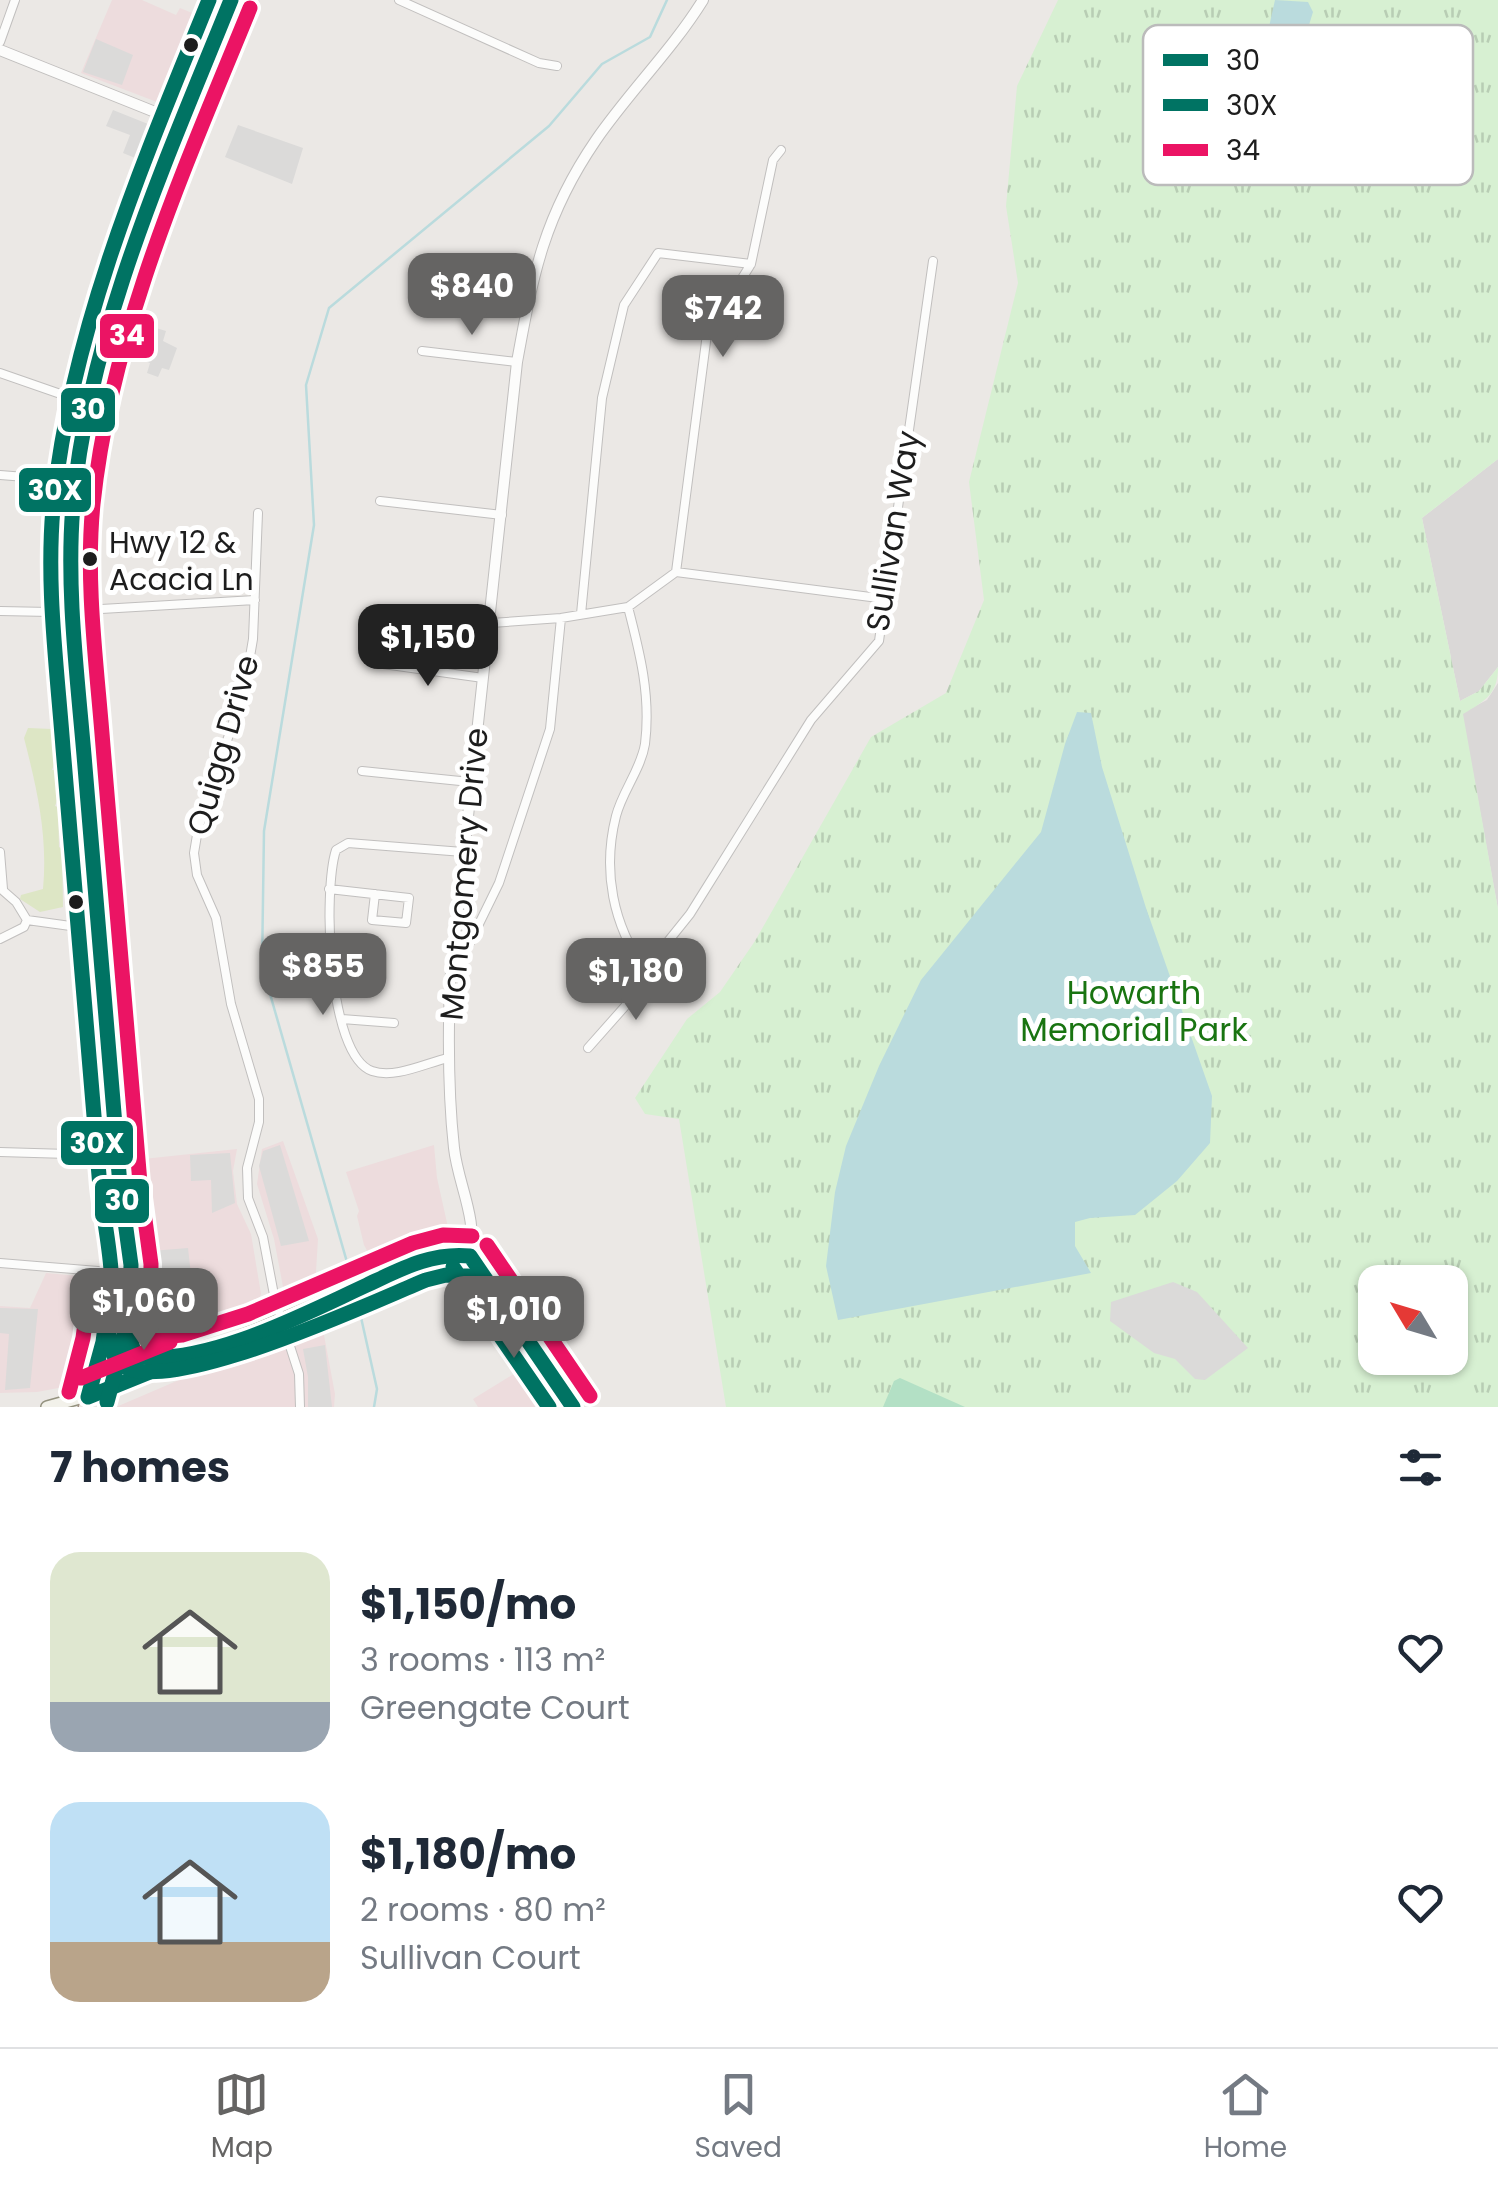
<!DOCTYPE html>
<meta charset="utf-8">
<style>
body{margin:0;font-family:Poppins,sans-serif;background:#f6f6f7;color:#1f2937;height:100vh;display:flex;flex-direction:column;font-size:38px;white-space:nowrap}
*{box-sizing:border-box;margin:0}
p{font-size:32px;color:#747a83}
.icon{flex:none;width:55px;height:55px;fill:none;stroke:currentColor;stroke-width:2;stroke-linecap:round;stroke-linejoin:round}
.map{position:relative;height:1407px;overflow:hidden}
.drawer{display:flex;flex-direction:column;background:#fff;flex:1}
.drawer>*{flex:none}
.needle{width:65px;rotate:308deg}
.controls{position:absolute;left:1358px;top:1265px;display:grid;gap:20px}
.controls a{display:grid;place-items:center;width:110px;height:110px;border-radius:20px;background:#fff;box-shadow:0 2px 8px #0004;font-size:50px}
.price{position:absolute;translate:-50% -85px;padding:0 22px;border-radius:20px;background:#656463;color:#fff;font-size:32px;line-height:65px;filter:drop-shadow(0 2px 5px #0008)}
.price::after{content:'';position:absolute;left:50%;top:60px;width:30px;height:22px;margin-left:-15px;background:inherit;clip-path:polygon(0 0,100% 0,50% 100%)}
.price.on{background:#222;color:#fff}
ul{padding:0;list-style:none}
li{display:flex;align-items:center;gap:30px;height:250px;padding:0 50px}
li span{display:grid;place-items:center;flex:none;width:280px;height:200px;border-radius:30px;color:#555}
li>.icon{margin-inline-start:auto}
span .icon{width:120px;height:120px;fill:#fffc;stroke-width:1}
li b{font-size:42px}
h2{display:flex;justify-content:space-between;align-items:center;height:120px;padding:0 50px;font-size:42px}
.tab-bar{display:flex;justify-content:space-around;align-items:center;height:140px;border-top:2px solid #e0e1e3;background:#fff;font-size:28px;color:#747a83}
.tab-bar a{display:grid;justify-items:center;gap:5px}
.tab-bar .on{color:#656463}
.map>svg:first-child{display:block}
.residential{fill:#dad8d7}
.commercial{fill:#eddcdd}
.grass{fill:#dde6c5}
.park{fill:url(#park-tufts);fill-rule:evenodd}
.pitch{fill:#b3e0c5}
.parking{fill:#dbdad9}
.water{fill:#badbdd}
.pier{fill:#d8d7d5}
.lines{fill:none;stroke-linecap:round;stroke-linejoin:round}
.stream{stroke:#badbdd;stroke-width:2.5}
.minor-casing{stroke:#c1bfbe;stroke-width:10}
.tertiary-casing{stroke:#c1bfbe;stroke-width:12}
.secondary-casing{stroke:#94927f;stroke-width:14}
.primary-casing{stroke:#a09283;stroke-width:15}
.minor{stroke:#fcfcfb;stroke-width:8}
.tertiary{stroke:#fcfcfb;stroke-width:10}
.secondary{stroke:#f2f1ea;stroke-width:11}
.primary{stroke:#efe9e4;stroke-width:12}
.bus-1-casing{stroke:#fff;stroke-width:22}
.bus-2-casing{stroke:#fff;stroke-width:22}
.bus-3-casing{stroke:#fff;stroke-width:22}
.bus-1{stroke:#007363;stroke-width:15}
.bus-2{stroke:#007363;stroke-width:15}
.bus-3{stroke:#eb1464;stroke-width:15}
.bus-dot{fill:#1d1d1d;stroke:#fff;stroke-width:4}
.labels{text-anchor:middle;stroke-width:10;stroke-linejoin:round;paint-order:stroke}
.bus-label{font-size:30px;fill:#1d1d1d;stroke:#fff;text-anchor:start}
.street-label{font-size:32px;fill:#1d1d1d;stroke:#fff}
.park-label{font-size:32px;fill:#197411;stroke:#fff}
.key{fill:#fff;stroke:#bbb;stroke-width:2.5}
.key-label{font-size:28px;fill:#1d1d1d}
.line-badge{stroke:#fff;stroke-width:4}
.badge-label{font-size:28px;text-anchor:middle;font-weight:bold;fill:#fff}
</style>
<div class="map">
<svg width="1498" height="1407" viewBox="0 0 1498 1407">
<defs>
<pattern id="park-tufts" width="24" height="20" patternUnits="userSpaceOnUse" patternTransform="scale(2.5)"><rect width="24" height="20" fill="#d7f0d2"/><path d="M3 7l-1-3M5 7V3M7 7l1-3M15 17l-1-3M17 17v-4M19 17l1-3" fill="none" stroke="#b8cdb4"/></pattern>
</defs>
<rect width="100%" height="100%" fill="#ebe8e5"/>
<path class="residential" d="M 1498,459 L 1498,667 L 1479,691 L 1460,701 L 1422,518 Z
M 1498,683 L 1498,909 L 1462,713 L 1487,700 Z"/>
<path class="commercial" d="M 112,0 L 142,0 L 176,15 L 180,8 L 197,15 L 163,100 L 157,102 L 81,73 Z
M 283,1141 L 318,1239 L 315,1288 L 294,1298 L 284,1292 L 274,1239 L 257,1184 L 262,1149 Z
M 434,1145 L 437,1178 L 449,1232 L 380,1261 L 370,1256 L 364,1245 L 357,1216 L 359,1211 L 346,1172 Z
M 237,1149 L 233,1171 L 237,1204 L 251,1234 L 261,1294 L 257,1304 L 191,1333 L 143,1336 L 142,1255 L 134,1160 Z
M 46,1273 L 102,1278 L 94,1327 L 81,1377 L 69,1386 L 37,1392 L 0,1393 L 0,1306 L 30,1308 Z
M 321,1319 L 335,1394 L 334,1407 L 116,1407 Z
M 522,1369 L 550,1407 L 478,1407 L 473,1399 Z"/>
<path class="grass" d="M 28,728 L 52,729 L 55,762 L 52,770 L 55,770 L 58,798 L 55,806 L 58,807 L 59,847 L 62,849 L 63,907 L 40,912 L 20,899 L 21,895 L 43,889 C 48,836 37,789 24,738 Z"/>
<path class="park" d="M 1058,0 L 1498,0 L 1498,459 L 1422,518 L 1460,701 L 1479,691 L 1498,667 C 1498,694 1485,701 1463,714 L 1498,909 L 1498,1407 L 726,1407 L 679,1119 L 645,1114 L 635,1098 L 687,1019 L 720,992 L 755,941 L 871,737 L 946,693 L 984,600 L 969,482 L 1018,283 L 1006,206 L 1017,86 ZM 1375,1282 L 1450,1282 L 1450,1358 L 1375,1358 Z"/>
<path class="pitch" d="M 900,1378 L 965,1407 L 883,1407 L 894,1381 Z"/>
<path class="parking" d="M 96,39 L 133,55 L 122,85 L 83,72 Z
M 113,110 L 153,126 L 140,160 L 123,153 L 130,135 L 106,126 Z
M 238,125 L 303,148 L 292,184 L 225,157 Z
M 123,324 L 153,335 L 156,328 L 166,331 L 163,341 L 177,348 L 169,370 L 162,368 L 158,377 L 147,373 L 150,363 L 114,348 Z
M 280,1145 L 309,1241 L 281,1246 L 259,1166 L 263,1151 Z
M 230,1153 L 235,1203 L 212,1213 L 211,1180 L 191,1181 L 190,1155 Z
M 188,1248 L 194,1302 L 190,1316 L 191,1332 L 146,1334 L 145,1258 L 151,1256 L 151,1251 Z
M 1173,1282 L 1197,1292 L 1248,1348 L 1205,1380 L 1195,1379 L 1175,1359 L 1154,1353 L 1110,1321 L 1111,1302 Z
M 0,1308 L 38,1309 L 30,1388 L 5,1390 L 9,1334 L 0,1333 Z
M 325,1345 L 332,1407 L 308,1407 L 308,1377 L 303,1349 Z"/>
<path class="water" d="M 1275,0 L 1308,2 L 1313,12 L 1304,41 L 1296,41 L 1294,34 L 1286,38 L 1279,28 L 1269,27 Z
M 1077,712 L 1091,713 L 1102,767 L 1146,908 L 1212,1096 L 1210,1143 L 1177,1181 L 1135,1215 L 1090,1218 L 1075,1222 L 1075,1246 L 1091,1273 L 838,1320 L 826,1266 L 835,1192 L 846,1146 L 879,1066 L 921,980 L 1041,832 L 1065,744 Z"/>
<path class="pier" d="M 389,1261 L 400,1288 L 335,1313 L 324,1288 Z"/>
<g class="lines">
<path class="stream" d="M 353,1283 L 262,966 L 264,831 L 314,525 L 306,385 L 329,308 L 549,126 L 602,64 L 650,37 L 667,0
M 356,1295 L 377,1389 L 374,1407"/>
<g class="minor-casing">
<path id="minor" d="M 399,0 L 539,63 L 557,66
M 0,42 L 15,0
M 422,351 L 517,362
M 0,373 L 72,398
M 0,475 L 63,480
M 380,501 L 502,515
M 258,513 L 253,639 L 245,686 L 198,829 L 194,853 L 197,875 L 216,918 L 231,1004 L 259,1099 L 259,1122 L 247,1168 L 248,1198 L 263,1237 L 275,1300 L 299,1374 L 300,1407
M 676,572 L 707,334 L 751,264 L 773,160 L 781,150
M 628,607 C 640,653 651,696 645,744 C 641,769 622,792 616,816 C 602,871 613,925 645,970
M 0,611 L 50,612 L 255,600
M 581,614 L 602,398 L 624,305 L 658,253 L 751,264
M 491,623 L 561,618 L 628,607 L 676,572 L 886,599
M 376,663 L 483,678
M 362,771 L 470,782
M 0,852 L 3,889
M 0,888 L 16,902 L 27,920
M 329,889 L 409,898 L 406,923 L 372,920 L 375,894
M 0,939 L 24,927 L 27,920 L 85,928
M 454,975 L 499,883 L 550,729 L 561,618
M 342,1019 L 394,1023
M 588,1048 L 627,1004 L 645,970 L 690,914 L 811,720 L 879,641 L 933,261
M 448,1058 C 426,1063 395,1079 372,1071 C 327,1055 323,890 336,850 L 348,843 L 463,852
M 0,1152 L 102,1155
M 0,1263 L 110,1272"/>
</g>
<g class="tertiary-casing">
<path id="tertiary" d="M 0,50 L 170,118
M 470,1256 C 478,1219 458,1184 454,1148 C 448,1093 448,1038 450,983 L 517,362 C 533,274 544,216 596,140 C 629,92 672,50 703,0"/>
</g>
<g class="secondary-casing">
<path id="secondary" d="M 47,1407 L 112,1389 L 438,1255 L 470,1256 L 573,1407"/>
</g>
<g class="primary-casing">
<path id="primary" d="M 129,1336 L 132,1350 L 141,1357 L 193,1355
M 85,1407 L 103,1342 L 110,1272 L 60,611 L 60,528 L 67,430 L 85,345 L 102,289 L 216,0
M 107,1407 L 128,1322 L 131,1266 L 121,1189 L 102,927 L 83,749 L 74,610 L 75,484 L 91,395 L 108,332 L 163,172 L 231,0"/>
</g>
<use href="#minor" class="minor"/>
<use href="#tertiary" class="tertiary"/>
<use href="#secondary" class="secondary"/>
<use href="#primary" class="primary"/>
<g class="bus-1-casing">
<path id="bus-1" d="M 231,0 C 166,161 89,330 73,505 C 66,587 77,673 84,755 C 95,898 109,1042 120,1185 L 131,1265 L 129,1334 L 134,1352 L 140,1357 C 210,1364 304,1314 367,1285 C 401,1269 432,1252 470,1256
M 470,1256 L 573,1407
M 88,1397 L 103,1342 L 110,1289
M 88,1397 L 177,1361"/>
</g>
<g class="bus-2-casing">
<path id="bus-2" d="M 209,0 C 144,160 73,325 54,498 C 45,580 57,667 63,748 C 75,895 89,1041 100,1187 C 103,1215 109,1242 111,1270 C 112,1299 101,1333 116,1360 C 151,1407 376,1300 426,1280 L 446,1275 L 468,1276
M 453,1267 L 549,1407
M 107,1402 L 122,1347 L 130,1292"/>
</g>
<g class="bus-3-casing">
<path id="bus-3" d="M 250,8 C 185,167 111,331 93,504 C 85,583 97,667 103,746 C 115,892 128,1038 140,1183 L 151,1264 L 150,1338 L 182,1335 L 248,1314 L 413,1243 L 443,1235 L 472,1236
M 487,1245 L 590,1396
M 81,1378 L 170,1342
M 69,1392 L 83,1338 L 90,1286"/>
</g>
<use href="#bus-1" class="bus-1"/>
<use href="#bus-2" class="bus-2"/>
<use href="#bus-3" class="bus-3"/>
</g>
<g class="bus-dot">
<circle cx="191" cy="45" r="9"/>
<circle cx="90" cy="559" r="9"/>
<circle cx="76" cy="902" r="9"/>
</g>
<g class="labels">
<g class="bus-label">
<text x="109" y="553">Hwy 12 &amp;<tspan x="109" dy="37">Acacia Ln</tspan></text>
</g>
<g class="street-label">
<text transform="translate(893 531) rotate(-81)" y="11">Sullivan Way</text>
<text transform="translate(223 745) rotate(-74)" y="11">Quigg Drive</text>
<text transform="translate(464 874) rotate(-85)" y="11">Montgomery Drive</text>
</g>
<g class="park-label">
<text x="1134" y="1004">Howarth<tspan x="1134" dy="37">Memorial Park</tspan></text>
</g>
</g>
<rect x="1143" y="25" width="330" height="160" rx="15" class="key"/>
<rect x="1163" y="54" width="45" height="12" fill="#007363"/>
<rect x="1163" y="99" width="45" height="12" fill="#007363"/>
<rect x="1163" y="144" width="45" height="12" fill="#eb1464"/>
<g class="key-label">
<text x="1226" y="70">30</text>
<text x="1226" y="115">30X</text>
<text x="1226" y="160">34</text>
</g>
<g class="line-badge">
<rect x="98" y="312" width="58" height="48" rx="10" fill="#eb1464"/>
<rect x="59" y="386" width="58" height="48" rx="10" fill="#007363"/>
<rect x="17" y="466" width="76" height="48" rx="10" fill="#007363"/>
<rect x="59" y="1119" width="76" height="48" rx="10" fill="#007363"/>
<rect x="93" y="1177" width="58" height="48" rx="10" fill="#007363"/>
</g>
<g class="badge-label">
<text x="127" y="345">34</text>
<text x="88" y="419">30</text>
<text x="55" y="500">30X</text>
<text x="97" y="1153">30X</text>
<text x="122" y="1210">30</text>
</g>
</svg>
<div class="controls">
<a><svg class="needle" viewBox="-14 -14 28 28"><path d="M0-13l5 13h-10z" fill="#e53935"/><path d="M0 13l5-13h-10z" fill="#747a83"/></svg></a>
</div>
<b class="price" style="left:472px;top:338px">$840</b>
<b class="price" style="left:723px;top:360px">$742</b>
<b class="price on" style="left:428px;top:689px">$1,150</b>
<b class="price" style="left:323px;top:1018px">$855</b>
<b class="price" style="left:636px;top:1023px">$1,180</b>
<b class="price" style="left:144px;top:1353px">$1,060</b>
<b class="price" style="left:514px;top:1361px">$1,010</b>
</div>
<section class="drawer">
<h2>7 homes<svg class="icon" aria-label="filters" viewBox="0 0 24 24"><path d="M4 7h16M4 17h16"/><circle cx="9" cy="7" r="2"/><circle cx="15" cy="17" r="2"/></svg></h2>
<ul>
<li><span style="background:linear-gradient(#dfe7d0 75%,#9aa5b1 0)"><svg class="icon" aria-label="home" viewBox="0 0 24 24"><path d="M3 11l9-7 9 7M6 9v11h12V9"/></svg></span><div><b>$1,150/mo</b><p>3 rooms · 113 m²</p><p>Greengate Court</p></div><svg class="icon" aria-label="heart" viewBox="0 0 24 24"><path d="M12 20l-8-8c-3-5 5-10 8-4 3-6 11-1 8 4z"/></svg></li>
<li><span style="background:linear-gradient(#bfe0f5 70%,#b9a48a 0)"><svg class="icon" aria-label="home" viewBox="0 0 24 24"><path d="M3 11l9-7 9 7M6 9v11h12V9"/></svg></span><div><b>$1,180/mo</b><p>2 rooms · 80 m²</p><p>Sullivan Court</p></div><svg class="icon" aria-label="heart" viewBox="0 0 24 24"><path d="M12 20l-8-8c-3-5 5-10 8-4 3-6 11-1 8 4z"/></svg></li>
</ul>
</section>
<nav class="tab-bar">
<a class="on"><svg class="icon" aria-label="map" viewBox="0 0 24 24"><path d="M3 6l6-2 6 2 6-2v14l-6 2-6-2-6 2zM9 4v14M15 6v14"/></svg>Map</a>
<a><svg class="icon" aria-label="saved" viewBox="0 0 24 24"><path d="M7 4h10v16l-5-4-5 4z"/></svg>Saved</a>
<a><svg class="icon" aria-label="home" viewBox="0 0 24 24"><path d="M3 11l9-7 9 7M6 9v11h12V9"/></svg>Home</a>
</nav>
